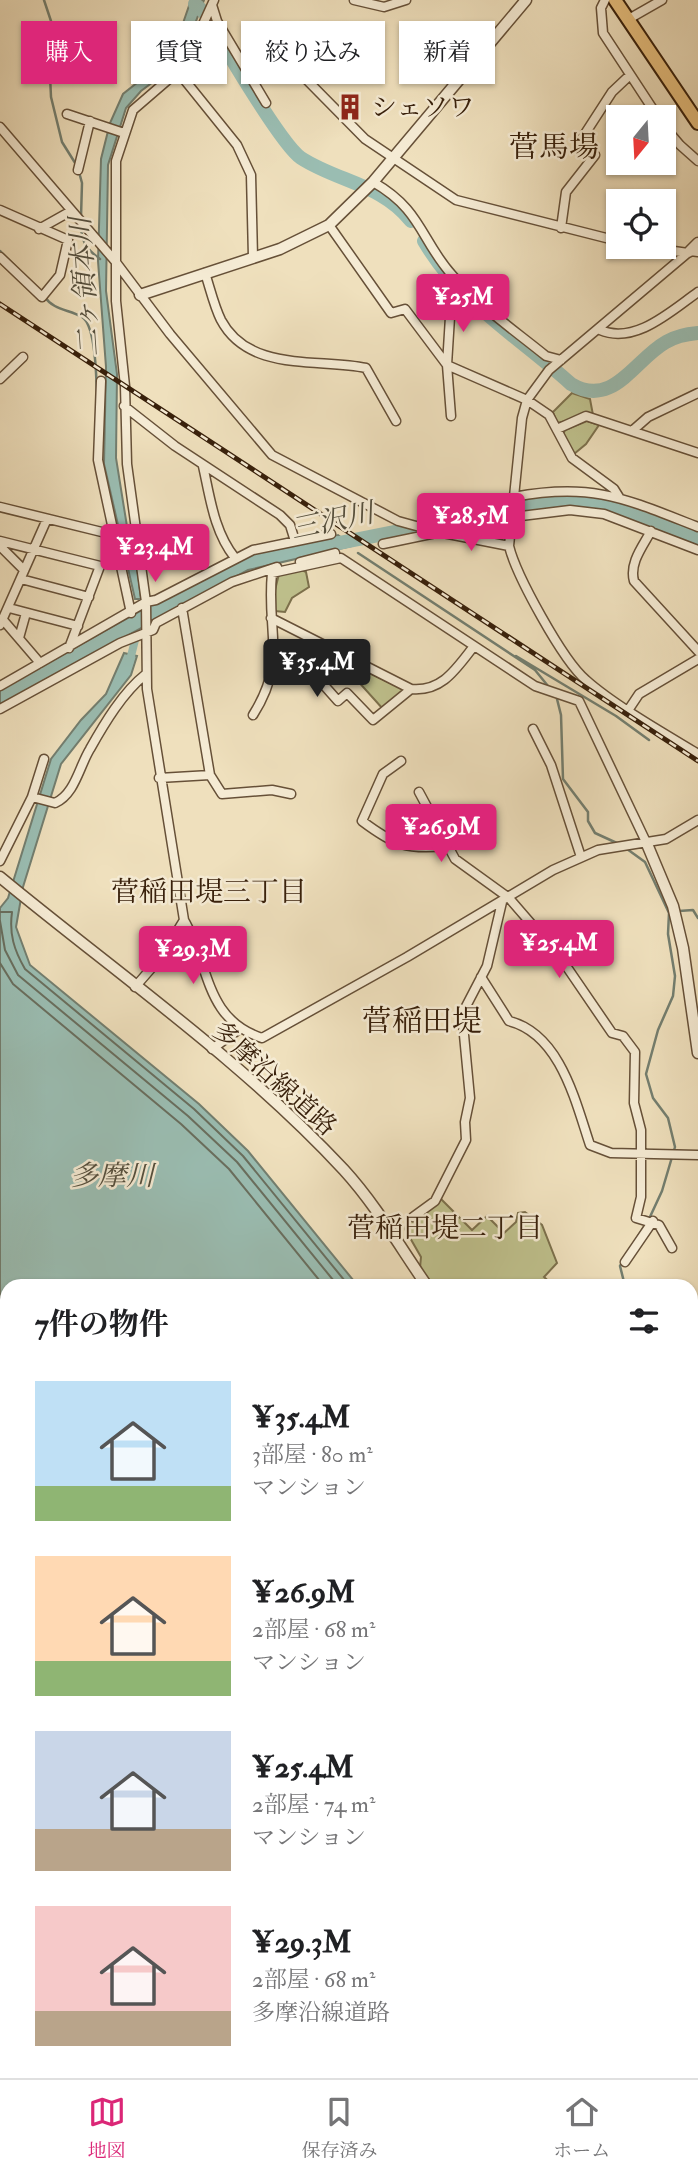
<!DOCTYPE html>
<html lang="ja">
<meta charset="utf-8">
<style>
body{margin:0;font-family:"IM FELL Double Pica","Noto Serif JP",serif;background:#f6f6f6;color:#202124;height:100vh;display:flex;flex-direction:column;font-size:26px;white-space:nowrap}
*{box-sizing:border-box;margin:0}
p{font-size:23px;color:#757577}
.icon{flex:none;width:38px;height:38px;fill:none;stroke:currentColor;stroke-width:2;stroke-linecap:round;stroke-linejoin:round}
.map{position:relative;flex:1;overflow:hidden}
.sheet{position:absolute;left:0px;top:1279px;width:698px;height:800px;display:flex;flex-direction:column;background:#fff;border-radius:21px 21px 0 0;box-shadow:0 2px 5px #0004}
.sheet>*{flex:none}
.banner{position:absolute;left:21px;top:21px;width:656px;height:63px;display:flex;gap:14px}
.needle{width:46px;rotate:198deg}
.controls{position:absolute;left:606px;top:105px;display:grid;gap:14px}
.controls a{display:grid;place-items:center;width:70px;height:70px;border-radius:0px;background:#fff;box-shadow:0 2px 5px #0004;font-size:35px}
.price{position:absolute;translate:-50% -60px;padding:0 16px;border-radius:7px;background:#db2777;color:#fff;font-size:23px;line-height:46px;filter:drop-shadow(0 2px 4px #0008)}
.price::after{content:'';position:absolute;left:50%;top:42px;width:21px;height:16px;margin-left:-10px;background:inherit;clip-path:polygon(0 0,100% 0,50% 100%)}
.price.on{background:#222;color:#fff}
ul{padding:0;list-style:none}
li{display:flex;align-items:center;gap:21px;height:175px;padding:0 35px}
li span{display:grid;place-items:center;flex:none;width:196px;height:140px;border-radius:0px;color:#555}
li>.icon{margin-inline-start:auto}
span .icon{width:84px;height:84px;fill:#fffc;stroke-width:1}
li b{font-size:30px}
h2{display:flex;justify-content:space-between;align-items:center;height:84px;padding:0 35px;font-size:30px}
.tag{padding:0 24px;border-radius:0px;background:#fff;box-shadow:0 2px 5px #0004;font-size:24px;line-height:63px}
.tag.on{background:#db2777;color:#fff}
.tabs{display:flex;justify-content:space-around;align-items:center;height:98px;border-top:2px solid #e0e0e0;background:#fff;font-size:19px;color:#757577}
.tabs a{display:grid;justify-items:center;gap:4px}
.tabs .on{color:#db2777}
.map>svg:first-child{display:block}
.green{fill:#bfc18d;stroke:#7c704c;stroke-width:2}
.water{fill:#9abdb2;stroke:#737e6f;stroke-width:2}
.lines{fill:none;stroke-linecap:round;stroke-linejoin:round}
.shore{stroke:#696e5e;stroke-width:2}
.stream{stroke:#737e6f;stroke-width:2.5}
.canal{stroke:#9abdb2;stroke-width:8}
.river{stroke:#9abdb2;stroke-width:14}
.minor-casing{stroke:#665038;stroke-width:11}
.tertiary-casing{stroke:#665038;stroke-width:13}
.primary-casing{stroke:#38200b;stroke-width:16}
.minor{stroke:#f5ebd4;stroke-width:8}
.tertiary{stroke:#f5ebd4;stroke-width:10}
.primary{stroke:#e8c07e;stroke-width:12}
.rail-casing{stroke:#38200b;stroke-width:5}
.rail{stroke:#f5ebd4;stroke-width:2.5;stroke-dasharray:8;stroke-linecap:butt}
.labels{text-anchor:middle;stroke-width:5;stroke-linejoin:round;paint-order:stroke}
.poi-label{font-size:26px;fill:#38200b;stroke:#f5ebd4;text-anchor:start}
.street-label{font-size:26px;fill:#38200b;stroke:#f5ebd4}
.water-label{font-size:28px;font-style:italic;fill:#554f3d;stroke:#f5ebd4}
.neighbourhood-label{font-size:28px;fill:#38200b;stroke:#f5ebd4}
.quarter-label{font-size:30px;fill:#38200b;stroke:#f5ebd4}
</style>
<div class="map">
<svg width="698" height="2078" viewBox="0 0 698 2078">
<rect width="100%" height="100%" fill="#efe0bd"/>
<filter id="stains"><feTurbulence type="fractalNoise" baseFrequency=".00286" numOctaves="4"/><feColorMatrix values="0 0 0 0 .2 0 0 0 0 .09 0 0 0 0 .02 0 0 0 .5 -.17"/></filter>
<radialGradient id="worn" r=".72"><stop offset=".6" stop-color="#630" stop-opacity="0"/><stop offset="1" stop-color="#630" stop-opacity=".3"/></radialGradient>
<path class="green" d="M 572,393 L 590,399 L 593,415 L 557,423 L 553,412 Z
M 587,421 L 599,425 L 586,444 L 574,454 L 563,435 L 565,430 Z
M 302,570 L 306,572 L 309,587 L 292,598 L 285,612 L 275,611 L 273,598 L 279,574 Z
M 361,669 L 405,690 L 383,709 L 355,678 Z
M 440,1198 L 472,1230 L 487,1216 L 504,1233 L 516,1222 L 518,1213 L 525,1212 L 542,1225 L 557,1263 L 544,1277 L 554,1286 L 434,1286 L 420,1268 L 421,1257 L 405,1229 L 406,1225 Z
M 691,1326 L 698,1332 L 698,1396 L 694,1401 L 698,1407 L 698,1526 L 691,1521 Z
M 691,1865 L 698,1869 L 698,1897 L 691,1911 Z
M 698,2057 L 698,2078 L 659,2078 L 667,2072 L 691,2072 L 691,2058 Z"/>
<path class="water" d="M 191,0 L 204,0 L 181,61 L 141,91 L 126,108 L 108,165 L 106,291 L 117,374 L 116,458 L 130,545 L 134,559 L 136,558 L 141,599 L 135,599 L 104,464 L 106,367 L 98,261 L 101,159 L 110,123 L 123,94 L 172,55 Z
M 338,535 L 352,546 L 248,570 L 0,705 L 0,690 L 176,591 L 255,553 Z
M 124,653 L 137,656 L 131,675 L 61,764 L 23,887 L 16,927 L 30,965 L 199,1104 L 248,1151 L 358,1286 L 7,1286 L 7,1502 L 0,1497 L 0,908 L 8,898 L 51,759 L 81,720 L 106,694 Z
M 691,1606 L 698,1612 L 698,1866 L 691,1862 Z"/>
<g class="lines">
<path class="shore" d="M 0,912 L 12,912 C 9,934 14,950 25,969 L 194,1109 L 243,1156 L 349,1286
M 0,921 L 5,950 L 18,975 L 188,1116 L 237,1162 L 338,1286
M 0,963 L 13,984 L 181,1124 L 229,1169 L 324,1286"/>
<path class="stream" d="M 44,0 L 55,33 L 49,54 L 51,97 L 62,142 L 77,166
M 79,172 L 82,183 L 81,217
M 81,224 C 81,241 86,249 100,259
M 0,251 L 15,266
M 44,296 C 54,311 69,309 82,317 C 96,326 96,377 97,392
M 358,553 L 535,670 L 548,686
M 516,656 L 616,716 L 649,740
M 557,699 L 561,715 L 563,779 L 588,812 L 588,821 L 595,833 L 619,844
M 627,849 L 645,862 L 669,913 L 668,934 L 675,976 L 673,996 L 658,1030 L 646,1074 L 653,1098 L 668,1118 L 675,1147 L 662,1191 L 649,1219
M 679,911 L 693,910 L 698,918
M 625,1286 L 620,1266 L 645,1225"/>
<path class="canal" d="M 129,664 L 135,640"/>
<path class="river" d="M 195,4 L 211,19 C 219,41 283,146 301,158 C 338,182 382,184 411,221
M 424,241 C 461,304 518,336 571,384 C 613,409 634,360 666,342 C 676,336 687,334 698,333
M 329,545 L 560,499 L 604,504 L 698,539
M 0,1779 L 7,1785"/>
<g class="minor-casing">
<path id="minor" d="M 354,0 L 384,7 L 406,0
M 605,0 L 601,8 L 603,33 L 658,117
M 212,5 L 217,21 L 266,103
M 627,20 L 662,0
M 179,73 L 237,145 L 251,175 L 253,257
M 253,79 L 282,64 L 294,67 L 365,139 L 456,200 L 618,241
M 67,114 L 124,133
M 663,125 L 680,145 L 698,161
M 0,127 L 115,261 L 170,334 L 272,455 L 398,521 L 438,532 L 509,546
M 78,170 L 90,121
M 373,182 C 422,210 420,239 452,275 C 479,306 514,330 546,356 L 561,360
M 0,210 L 68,240 L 60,275 L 42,297 L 0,257
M 329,225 L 391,313 L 405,309 L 447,365 L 527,400 L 549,415 L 572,458 L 614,489 L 619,497
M 561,228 L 566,192 L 595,155 L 579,143 L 612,92 L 630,75
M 39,229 L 71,211
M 646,247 L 688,253
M 698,252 L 690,251 L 549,370 L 527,400 L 522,418 L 509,546 C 516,575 563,661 586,680 C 614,705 665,734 698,754
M 205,273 C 210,288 214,306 221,320 C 249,373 319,358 366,368 L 396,421
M 451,301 L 447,365 L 451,416
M 600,330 C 635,345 671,311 698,292
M 0,379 L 23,357
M 101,381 L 98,460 L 131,613
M 124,406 L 175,446 L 280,515 L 290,525 L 295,541
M 557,429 L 586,416 L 698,453
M 632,431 L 648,417 L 698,393
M 203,466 C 210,497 214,532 235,558
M 514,497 C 593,482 626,499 698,527
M 0,507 L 114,535
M 651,531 C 643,546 629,563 634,581 L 698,651
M 0,541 L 100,566 L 69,648
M 383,544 L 513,517 L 570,510 L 604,514 L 698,550
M 0,546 L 24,570
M 300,562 L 335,553
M 21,579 L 89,597
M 9,608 L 78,626
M 182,608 L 210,775 L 222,794 L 272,790 L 291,794
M 271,618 L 411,689 C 442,692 456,669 474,646
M 4,621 L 40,663
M 0,625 L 47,519
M 19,638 L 26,613
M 275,670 L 280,673 L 294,670 L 307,660 L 314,674 L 338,701 L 347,693 L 373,720 L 411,689
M 0,686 L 146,602 L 156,600 L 253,550 L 331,534
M 0,709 L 120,643 L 153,630 L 156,623 L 232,582 L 277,567
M 629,709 L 639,694 L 698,659
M 253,715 C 288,659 266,633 272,573 L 341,558 L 535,686 L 579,701 L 647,844
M 533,729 L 551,765 L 581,857
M 401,761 L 383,774 L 362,821 C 394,845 406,850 446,846
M 159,778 L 210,775
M 419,792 L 455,859 L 509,898 L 560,957 L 612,1033 L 623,1036 L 635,1052 L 634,1103 L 641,1130 L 641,1197 L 636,1218 L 659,1225 L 672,1248
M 32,797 L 55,803 C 75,794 79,767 90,749 C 104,724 123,692 146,674
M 0,861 L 32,797 L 44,759
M 184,920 C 210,965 204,1019 262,1038 L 407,957 L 553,870 L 598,850 L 666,839 L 698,820
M 481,977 L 509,1021 C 560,1034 575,1100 590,1145 L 611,1153 L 698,1155
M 135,987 L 162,956 L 184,920 L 147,689 L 146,602 L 127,464 L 125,386 L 116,301 L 116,161 L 133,110 L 184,66 L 214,0
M 212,1049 L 238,1030
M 413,1217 L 435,1201 L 466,1140 L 465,1122 L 470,1098 L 462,1014 L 487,966 L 502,902
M 625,1262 L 653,1221
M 0,1600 L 7,1605
M 0,1661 L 7,1648
M 2,1739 L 7,1728
M 0,2042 L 7,2021
M 264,2072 L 270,2078
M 416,2072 L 422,2078
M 545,2072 L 549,2078
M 592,2078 L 594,2072"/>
</g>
<g class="tertiary-casing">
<path id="tertiary" d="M 690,251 L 698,243
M 140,295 L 280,249 L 329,225 L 373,182 L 526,0
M 647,844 L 673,906 L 683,948 L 698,1053
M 0,877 C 115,972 242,1060 344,1170 C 376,1205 400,1247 427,1286
M 691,1530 L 698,1536
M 0,1834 L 7,1848
M 691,2003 L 698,2007
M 691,2042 L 698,2041
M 170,2072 L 174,2078
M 274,2078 L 280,2072
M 637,2078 L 642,2072"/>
</g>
<g class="primary-casing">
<path id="primary" d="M 615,0 L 698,123"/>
</g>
<use href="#minor" class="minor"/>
<use href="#tertiary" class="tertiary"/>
<use href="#primary" class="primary"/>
<g class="rail-casing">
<path id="rail" d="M 0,304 L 698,761
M 691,1922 L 698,1907
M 613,2078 L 617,2072"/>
</g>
<use href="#rail" class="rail"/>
</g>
<defs>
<g id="building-bare" transform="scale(2.1)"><path d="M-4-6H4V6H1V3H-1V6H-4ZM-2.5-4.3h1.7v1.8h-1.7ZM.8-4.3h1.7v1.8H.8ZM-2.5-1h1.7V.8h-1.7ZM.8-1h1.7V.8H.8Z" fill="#8f2418" stroke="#f5ebd4" stroke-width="2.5" paint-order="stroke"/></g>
</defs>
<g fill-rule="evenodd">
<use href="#building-bare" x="350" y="107"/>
</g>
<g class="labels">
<g class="poi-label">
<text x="371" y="116">シェソワ</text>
</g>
<g class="street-label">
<text transform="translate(275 1078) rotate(42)" y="9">多摩沿線道路</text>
</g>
<g class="water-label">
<text transform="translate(84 287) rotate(-94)" y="10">二ヶ領本川</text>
<text transform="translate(332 520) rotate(-12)" y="10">三沢川</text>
<text x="112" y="1185">多摩川</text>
</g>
<g class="neighbourhood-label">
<text x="209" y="901">菅稲田堤三丁目</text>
<text x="445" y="1237">菅稲田堤二丁目</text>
</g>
<g class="quarter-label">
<text x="554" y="157">菅馬場</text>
<text x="422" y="1031">菅稲田堤</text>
</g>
</g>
<rect width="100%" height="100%" filter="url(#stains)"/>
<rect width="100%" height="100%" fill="url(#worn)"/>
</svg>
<div class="controls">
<a><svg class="needle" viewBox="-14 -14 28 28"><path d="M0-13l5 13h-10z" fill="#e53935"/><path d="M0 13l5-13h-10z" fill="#757577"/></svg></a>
<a><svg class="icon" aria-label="locate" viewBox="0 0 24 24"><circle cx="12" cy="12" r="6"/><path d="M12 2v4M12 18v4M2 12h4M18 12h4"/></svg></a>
</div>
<b class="price" style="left:463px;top:334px">¥25M</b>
<b class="price" style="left:471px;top:553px">¥28.5M</b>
<b class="price" style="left:155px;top:584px">¥23.4M</b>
<b class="price on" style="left:317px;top:699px">¥35.4M</b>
<b class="price" style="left:441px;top:864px">¥26.9M</b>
<b class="price" style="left:559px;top:980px">¥25.4M</b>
<b class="price" style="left:193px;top:986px">¥29.3M</b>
<div class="banner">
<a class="tag on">購入</a>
<a class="tag">賃貸</a>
<a class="tag">絞り込み</a>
<a class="tag">新着</a>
</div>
<section class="sheet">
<h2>7件の物件<svg class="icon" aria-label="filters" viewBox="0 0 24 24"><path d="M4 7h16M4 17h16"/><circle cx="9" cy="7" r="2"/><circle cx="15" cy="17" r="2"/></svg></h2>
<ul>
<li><span style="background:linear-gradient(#bfe0f5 75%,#8fb573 0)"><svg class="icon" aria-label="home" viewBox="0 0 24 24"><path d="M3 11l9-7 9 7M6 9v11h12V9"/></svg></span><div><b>¥35.4M</b><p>3部屋 · 80 m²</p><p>マンション</p></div></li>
<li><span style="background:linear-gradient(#ffd9b3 75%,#8fb573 0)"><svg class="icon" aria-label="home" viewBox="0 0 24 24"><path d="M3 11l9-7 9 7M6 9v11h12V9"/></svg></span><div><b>¥26.9M</b><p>2部屋 · 68 m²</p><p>マンション</p></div></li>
<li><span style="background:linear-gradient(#c9d6e8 70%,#b9a48a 0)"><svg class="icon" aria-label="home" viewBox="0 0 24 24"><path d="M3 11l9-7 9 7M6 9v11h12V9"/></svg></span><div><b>¥25.4M</b><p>2部屋 · 74 m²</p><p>マンション</p></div></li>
<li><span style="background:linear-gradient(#f6c9c9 75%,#b9a48a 0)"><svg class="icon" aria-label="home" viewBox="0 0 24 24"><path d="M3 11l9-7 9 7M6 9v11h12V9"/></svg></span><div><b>¥29.3M</b><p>2部屋 · 68 m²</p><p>多摩沿線道路</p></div></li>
</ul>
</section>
</div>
<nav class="tabs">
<a class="on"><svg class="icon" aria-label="map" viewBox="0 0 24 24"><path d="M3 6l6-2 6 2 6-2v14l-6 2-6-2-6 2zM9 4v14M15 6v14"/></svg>地図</a>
<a><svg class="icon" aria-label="saved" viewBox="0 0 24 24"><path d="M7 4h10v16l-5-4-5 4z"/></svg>保存済み</a>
<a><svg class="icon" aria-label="home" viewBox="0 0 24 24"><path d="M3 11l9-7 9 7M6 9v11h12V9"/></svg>ホーム</a>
</nav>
